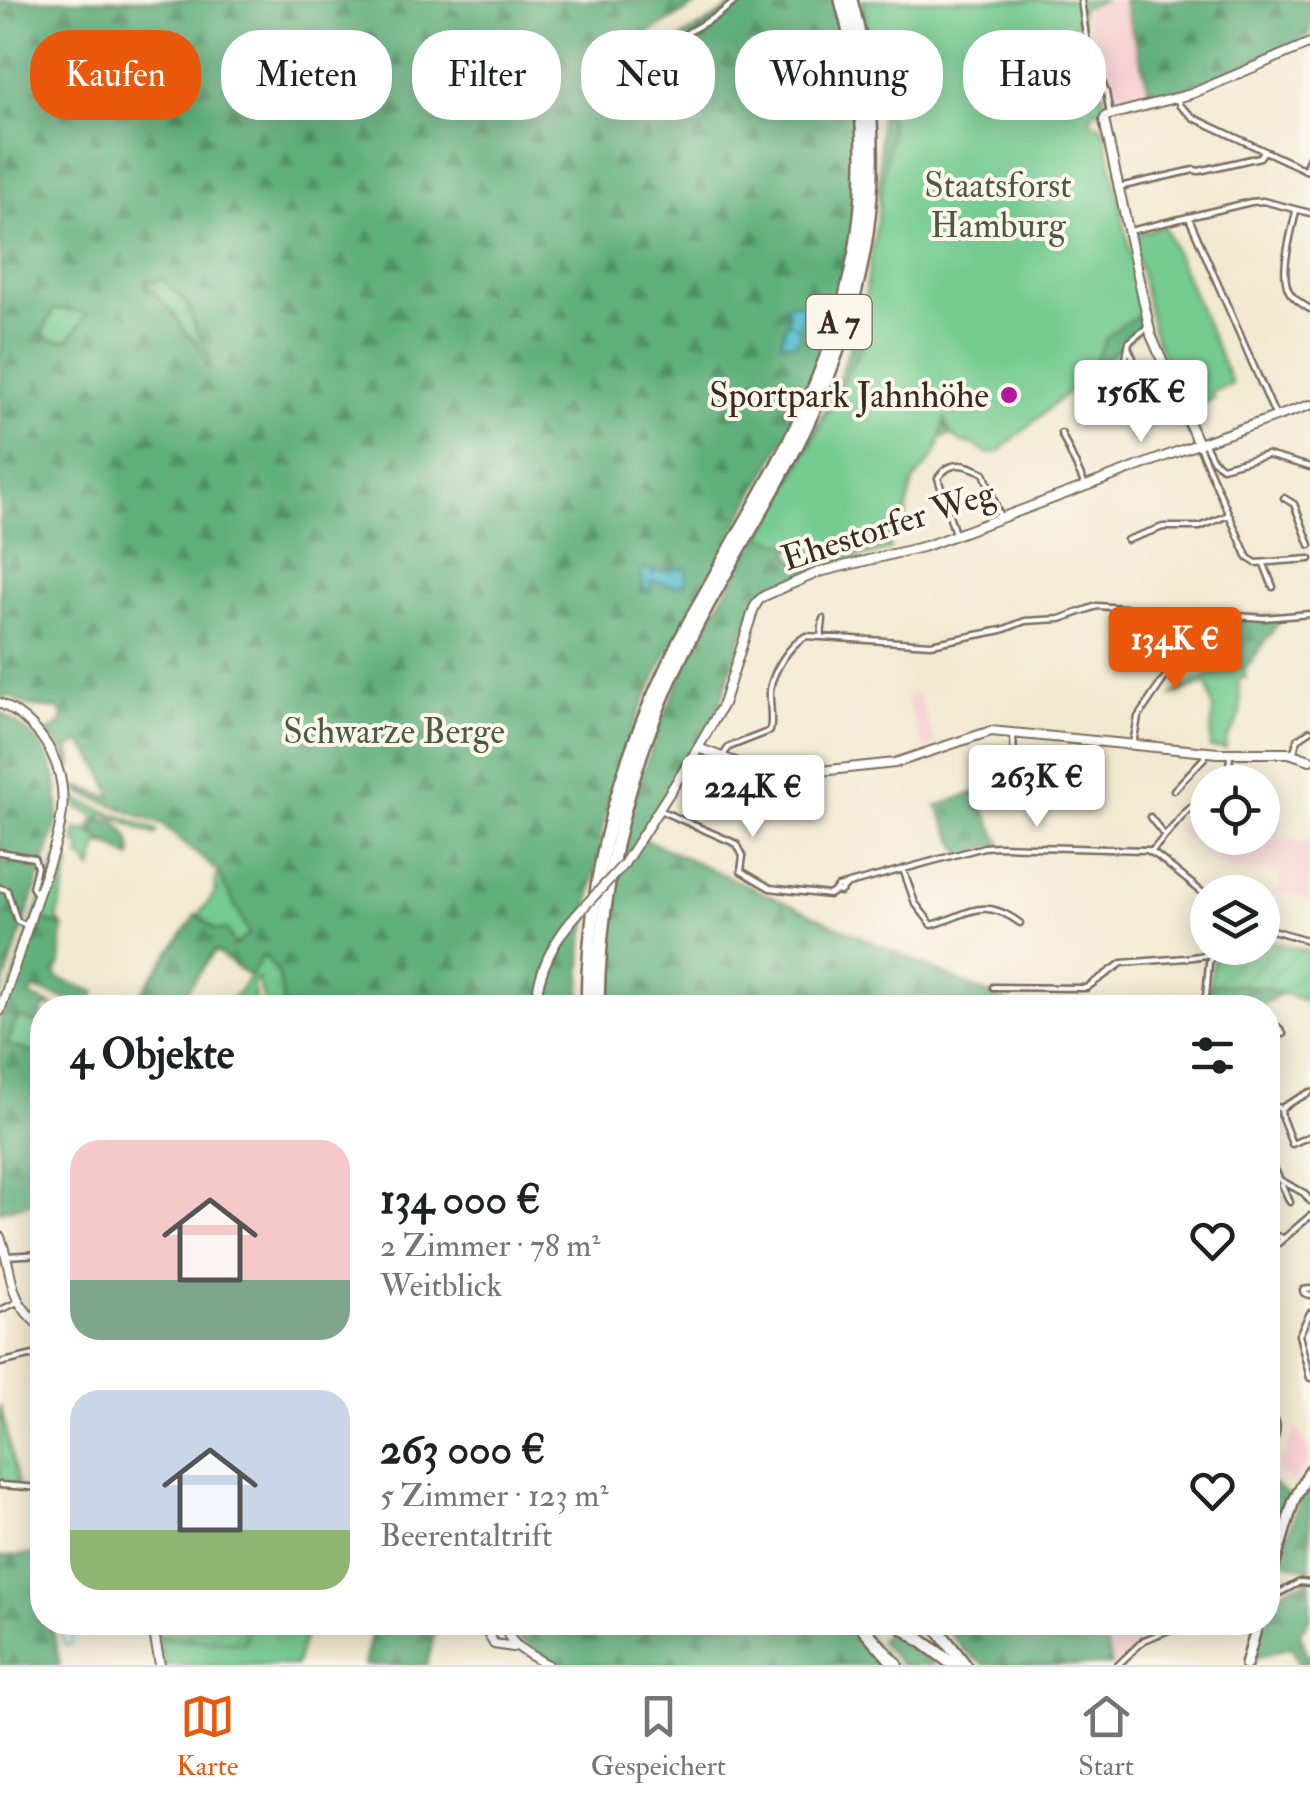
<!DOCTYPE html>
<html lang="de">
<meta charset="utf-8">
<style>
body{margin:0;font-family:"IM FELL Double Pica",serif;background:#f6f6f6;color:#202124;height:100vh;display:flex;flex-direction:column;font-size:38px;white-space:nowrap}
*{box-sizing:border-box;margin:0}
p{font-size:32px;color:#757577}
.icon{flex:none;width:55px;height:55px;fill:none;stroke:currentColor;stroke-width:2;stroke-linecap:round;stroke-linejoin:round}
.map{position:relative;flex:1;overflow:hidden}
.details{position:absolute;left:30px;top:995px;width:1250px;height:640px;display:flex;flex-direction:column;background:#fff;border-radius:40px;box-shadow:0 5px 25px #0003}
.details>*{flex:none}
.hud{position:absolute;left:30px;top:30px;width:1250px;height:90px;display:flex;gap:20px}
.buttons{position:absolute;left:1190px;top:765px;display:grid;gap:20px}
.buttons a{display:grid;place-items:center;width:90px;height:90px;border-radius:50%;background:#fff;box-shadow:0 5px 25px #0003;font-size:50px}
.price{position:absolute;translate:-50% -85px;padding:0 22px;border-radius:10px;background:#fff;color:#222;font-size:32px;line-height:65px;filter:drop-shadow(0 2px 5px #0008)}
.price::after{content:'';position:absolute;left:50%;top:60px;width:30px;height:22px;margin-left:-15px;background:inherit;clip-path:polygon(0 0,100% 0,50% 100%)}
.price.on{background:#ea580c;color:#fff}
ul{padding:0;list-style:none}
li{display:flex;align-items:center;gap:30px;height:250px;padding:0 40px}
li span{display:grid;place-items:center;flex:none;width:280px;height:200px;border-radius:30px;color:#555}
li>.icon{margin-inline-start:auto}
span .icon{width:120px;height:120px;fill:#fffc;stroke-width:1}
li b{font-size:42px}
h2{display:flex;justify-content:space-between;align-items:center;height:120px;padding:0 40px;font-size:42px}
.pill{padding:0 35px;border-radius:40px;background:#fff;box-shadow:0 5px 25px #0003;font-size:35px;line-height:90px}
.pill.on{background:#ea580c;color:#fff}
.tabs{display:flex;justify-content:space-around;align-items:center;height:140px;border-top:2px solid #e0e0e0;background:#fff;font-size:28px;color:#757577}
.tabs a{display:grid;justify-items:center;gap:5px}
.tabs .on{color:#ea580c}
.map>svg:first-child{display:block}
.built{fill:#f7cfd2}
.grass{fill:url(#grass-tufts);stroke:#587a57;stroke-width:2.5}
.forest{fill:url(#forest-firs);stroke:#4d6c4c;stroke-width:2.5;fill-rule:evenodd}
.park{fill:#74cb90;stroke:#587a57;stroke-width:2.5}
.garden{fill:url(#garden-furrows);stroke:#587a57;stroke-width:2.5}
.water{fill:url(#water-ripples);stroke:#467475;stroke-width:2.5}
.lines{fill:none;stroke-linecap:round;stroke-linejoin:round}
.stream{stroke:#52bfcc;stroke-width:2.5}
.street-casing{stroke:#7b6d5d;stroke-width:9}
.secondary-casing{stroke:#7b6d5d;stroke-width:12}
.primary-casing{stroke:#7b6d5d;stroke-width:14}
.highway-casing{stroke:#7b6d5d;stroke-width:16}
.street{stroke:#fff;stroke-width:4}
.secondary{stroke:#fff;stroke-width:8}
.primary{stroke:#fff;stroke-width:9}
.highway{stroke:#fff;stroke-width:11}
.secondary-bridge-casing{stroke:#7b6d5d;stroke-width:12;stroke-linecap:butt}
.secondary-bridge{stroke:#fff;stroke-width:8}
.poi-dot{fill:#b5179e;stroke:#fbf7ec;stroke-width:4}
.labels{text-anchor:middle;stroke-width:8;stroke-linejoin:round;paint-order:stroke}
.shield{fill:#fbf7ec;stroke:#75685c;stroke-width:2.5}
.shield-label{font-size:32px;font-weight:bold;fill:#3b2a1e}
.park-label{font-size:35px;fill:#4c5a40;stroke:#fbf7ec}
.poi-label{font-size:35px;fill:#3b2a1e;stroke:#fbf7ec;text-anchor:end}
.street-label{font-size:35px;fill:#3b2a1e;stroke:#fbf7ec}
</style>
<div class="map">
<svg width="1310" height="1665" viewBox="0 0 1310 1665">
<defs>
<pattern id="grass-tufts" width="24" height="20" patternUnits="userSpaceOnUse" patternTransform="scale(2.5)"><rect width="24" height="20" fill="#74cb90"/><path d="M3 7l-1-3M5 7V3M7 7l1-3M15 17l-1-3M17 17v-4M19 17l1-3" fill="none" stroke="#65ae7c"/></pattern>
<pattern id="forest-firs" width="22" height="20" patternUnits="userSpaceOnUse" patternTransform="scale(2.5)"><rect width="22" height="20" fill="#5faf7a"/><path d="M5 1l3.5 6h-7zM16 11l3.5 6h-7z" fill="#508f63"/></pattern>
<pattern id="garden-furrows" width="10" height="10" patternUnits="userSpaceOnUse" patternTransform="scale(2.5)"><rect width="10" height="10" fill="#74cb90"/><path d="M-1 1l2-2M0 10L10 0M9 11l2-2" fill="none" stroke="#65ae7c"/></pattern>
<pattern id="water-ripples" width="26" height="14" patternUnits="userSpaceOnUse" patternTransform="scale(2.5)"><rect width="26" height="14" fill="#52bfcc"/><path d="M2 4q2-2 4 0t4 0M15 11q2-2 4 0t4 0" fill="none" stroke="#459ba5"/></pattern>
</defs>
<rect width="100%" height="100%" fill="#fbf7ec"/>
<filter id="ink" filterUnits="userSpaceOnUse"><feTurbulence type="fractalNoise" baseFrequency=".01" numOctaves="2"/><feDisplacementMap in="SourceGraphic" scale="20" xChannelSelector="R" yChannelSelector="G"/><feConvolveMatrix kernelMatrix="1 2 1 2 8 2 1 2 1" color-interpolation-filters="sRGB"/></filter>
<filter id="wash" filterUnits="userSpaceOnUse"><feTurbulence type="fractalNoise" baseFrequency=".0048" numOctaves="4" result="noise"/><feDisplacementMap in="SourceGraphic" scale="40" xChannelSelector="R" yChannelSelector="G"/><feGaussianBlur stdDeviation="2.25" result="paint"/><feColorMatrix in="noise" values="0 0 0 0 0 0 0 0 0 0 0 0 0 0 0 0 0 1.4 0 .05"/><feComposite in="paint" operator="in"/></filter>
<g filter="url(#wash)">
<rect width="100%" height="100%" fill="#f2e9d1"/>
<path class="built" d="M 1104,0 L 1123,0 L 1152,99 L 1116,109 L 1092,48 L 1084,6 Z
M 917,693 L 936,744 L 924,748 L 905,697 Z
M 1202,800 L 1207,801 L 1208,838 L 1262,838 L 1263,803 L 1280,804 L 1279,838 L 1310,843 L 1310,900 L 1279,892 L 1279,871 L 1232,870 L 1175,830 Z
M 1296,1427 L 1310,1454 L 1310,1459 L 1294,1483 L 1276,1473 Z
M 1099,1622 L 1152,1623 L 1156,1630 L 1112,1665 Z"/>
<path class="grass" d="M 143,279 L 156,282 L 159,279 L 164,280 C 171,288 182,295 187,304 C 193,314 210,358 210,368 L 207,367 L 198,342 L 186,334 L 168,308 L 161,302 Z
M 58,309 L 87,313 L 70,339 L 60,341 L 45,338 L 43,332 L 54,310 Z
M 70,797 L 157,830 L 156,834 C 137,832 123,815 102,815 L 92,833 L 107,845 L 98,844 L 92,869 L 79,856 L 82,848 L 75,842 L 76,829 L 88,831 L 96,816 L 78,808 L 78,804 L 68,801 Z
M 57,858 L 70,864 L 57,919 L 63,926 L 34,917 Z
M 219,873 L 250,934 L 234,947 L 199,915 L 214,894 L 216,880 Z
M 262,955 C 282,973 281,982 283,1007 L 265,1007 L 258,979 L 253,985 L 256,1007 L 241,1007 L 233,998 L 250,977 Z
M 18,1017 L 42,1025 L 42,1055 L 7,1045 Z
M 0,1405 L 18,1485 L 0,1484 Z
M 249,1623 L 308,1623 L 296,1665 L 164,1665 L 157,1637 L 244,1643 Z"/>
<path class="forest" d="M 0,0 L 705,0 L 647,34 L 656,53 L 722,14 L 741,0 L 833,0 L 848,56 L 856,140 L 854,224 L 832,330 L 801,409 L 668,651 L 633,726 L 617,771 L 604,820 L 583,943 L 580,1007 L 283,1007 C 281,982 282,973 263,955 L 250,977 L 215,951 L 175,1007 L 139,1007 L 134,1002 L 197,914 L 215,930 L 228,930 L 234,946 L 249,934 L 219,873 L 163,825 L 79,792 L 79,787 L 112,798 C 106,776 97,759 80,743 L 69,749 L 73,766 L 70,766 L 64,751 L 46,733 L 61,723 L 63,715 L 58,709 L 26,706 L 9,696 L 0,697 ZM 146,279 L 153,283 L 159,279 L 164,280 L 187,304 L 197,332 L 209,354 L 210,368 L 207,367 L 198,342 L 186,334 L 175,315 L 144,282 ZM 58,309 L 87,313 L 70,339 L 60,341 L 45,338 L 43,332 L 54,310 Z
M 861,0 L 1104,0 L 1080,8 L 1081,21 L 1076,22 L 1056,63 L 1059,66 L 1065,61 L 1086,51 L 1102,91 L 1106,110 L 1094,110 L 1090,120 L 1091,123 L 1101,125 L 1145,322 L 1124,345 L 1085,377 L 998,349 L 961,386 L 946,427 L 952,435 L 940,439 L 937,448 L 908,483 L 887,541 L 890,549 L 826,565 L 804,548 L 792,548 L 789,553 L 792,558 L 798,561 L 810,558 L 821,567 L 767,592 L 754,602 L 719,706 L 642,838 L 1017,1007 L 607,1008 L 609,949 L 618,866 L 635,795 L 661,721 L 695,646 L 803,454 L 839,379 L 864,303 L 878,219 L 880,120 Z
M 1123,0 L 1310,0 L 1310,35 L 1209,81 L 1152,99 Z
M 1213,614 L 1278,617 L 1279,622 L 1243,672 Z
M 0,712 C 48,743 60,764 58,821 L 0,997 Z
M 976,792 L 1002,846 L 992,846 L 961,854 L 937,806 Z
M 102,815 L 103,821 L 115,820 C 126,833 134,840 131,858 L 91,833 Z
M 34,917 L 63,926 L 61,964 L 55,973 L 59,979 L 96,992 L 89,1006 L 33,989 L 31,997 L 53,1006 L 42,1008 L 42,1025 L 17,1017 L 7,1045 L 42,1055 L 42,1199 L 0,1211 L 0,1020 Z
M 1238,984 L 1284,992 L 1258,1007 L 1208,1008 L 1209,985 Z
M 1268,1476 L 1270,1482 L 1291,1497 L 1268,1571 Z
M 1310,1480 L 1310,1617 L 1300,1632 L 1307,1654 L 1310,1656 L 1310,1665 L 1300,1665 L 1292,1646 L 1250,1660 L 1262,1623 L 1268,1622 L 1268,1606 L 1270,1597 L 1296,1584 L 1307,1582 L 1307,1569 L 1280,1560 L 1295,1512 Z
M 37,1554 L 42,1580 L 42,1622 L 51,1623 L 60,1665 L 0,1665 L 0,1557 Z
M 374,1623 L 437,1623 L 427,1665 L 364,1665 Z
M 508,1623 L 854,1623 L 893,1665 L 560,1665 L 516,1638 Z
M 941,1623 L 1099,1623 L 1112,1665 L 984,1665 L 964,1650 Z
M 888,1631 L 934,1665 L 901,1665 L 879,1640 Z"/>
<path class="park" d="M 862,0 L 1104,0 L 1080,8 L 1081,21 L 1076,22 L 1056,63 L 1059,66 L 1065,61 L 1086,51 L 1102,91 L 1106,110 L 1094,110 L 1090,120 L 1091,123 L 1104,128 L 1143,314 L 1120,326 L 1107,337 L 1085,377 L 999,452 L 987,454 L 972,443 C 956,446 948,431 945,418 C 942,429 941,441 937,451 C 933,460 918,473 913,484 C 903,504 912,532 887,541 L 890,549 L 823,566 C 805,540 786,549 763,535 L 866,338 L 853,334 L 864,303 L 891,129 Z
M 1164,226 L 1232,384 L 1212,392 L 1214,399 L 1186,411 L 1154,334 L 1133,238 L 1136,234 Z
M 1240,665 L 1246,677 L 1238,680 C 1242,708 1244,717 1226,740 L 1226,749 L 1210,748 L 1213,709 L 1207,683 L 1170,696 L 1195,680 Z"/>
<path class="garden" d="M 1263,939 L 1310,952 L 1310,1002 L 1263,987 L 1238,984 L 1209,985 L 1214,955 L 1221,948 L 1262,948 Z
M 157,1622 L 249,1623 L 244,1643 L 157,1637 Z"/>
<path class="water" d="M 795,303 L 804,305 L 804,309 L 797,343 L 782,343 L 781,340 L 789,315 L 786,305 Z
M 646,568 L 652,570 L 653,574 L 656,569 L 660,572 L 674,568 L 687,568 L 686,583 L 677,586 L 651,581 L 650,592 L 648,593 L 644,588 L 641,573 Z"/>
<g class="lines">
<path class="stream" d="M 4,701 L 22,710
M 27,713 L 38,722
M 60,1622 L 63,1642 L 67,1646 L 70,1644
M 71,1643 L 72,1635 L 66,1628 L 81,1622"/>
</g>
</g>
<g filter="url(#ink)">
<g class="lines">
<g class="street-casing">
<path id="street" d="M 1081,0 L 1087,44 L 1106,92 L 1110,115
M 657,50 L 718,15 L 737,0
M 1177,98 L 1180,106 L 1194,118 L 1310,172
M 1305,170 L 1310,156
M 1119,187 L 1194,170 L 1199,171 L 1260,157 L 1263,153
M 1296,211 C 1292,232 1278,275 1290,293 C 1295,300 1303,305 1310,309
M 1189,218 L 1275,415
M 1130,231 L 1251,202 L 1263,201 L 1310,213
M 1128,347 L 1133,358 L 1129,361 L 1126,358 L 1129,342 L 1149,326
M 1061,433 L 1084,483
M 1204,442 L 1213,460 L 1222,467 L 1267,455 L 1310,467
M 1198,444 L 1248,558 L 1256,563 L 1310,559
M 1284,498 L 1294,504 L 1310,545
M 955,534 L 938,478 C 951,459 966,464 984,473 L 1000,517
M 1127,540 L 1163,527 L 1200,527 L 1228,515
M 1264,564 L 1273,587
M 821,637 L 823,619
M 1122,653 L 1149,633 L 1153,611
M 1013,735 L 1015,783 L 1019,786 L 1084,802
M 1133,744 L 1138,717 L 1170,670 L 1195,654 L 1219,644
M 1293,754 L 1298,739 L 1310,731
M 722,757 L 729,747 L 770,731 C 773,717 769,704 770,690 C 773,671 789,645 806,636 L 931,644 L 1002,630 L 1025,621 L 1060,619 L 1097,606 L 1264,618 L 1310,614
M 1221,782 L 1229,773 L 1230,753
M 1174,790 L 1204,758 L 1206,752
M 659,810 L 737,844 L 743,856 L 741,871 L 770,888 L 829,895 L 835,891 L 840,892 L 846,886
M 1150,817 L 1164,835
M 0,852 L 34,858 L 37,867 L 32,887 L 38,896
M 1151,852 L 1187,811 L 1208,792
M 903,869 L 915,903 L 932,925 C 969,915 982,895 1020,923
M 0,888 L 7,890 L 17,921 L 28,926
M 835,891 L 838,887 L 984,847 L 998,846 L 1147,850 L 1156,855 L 1208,897
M 1262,927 L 1310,941
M 993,987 L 1086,988 L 1122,963 L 1186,958 L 1212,954 L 1218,948
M 126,1008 L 127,1006
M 1205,1008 L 1209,963 L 1212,954
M 1268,1030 L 1278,1027 L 1283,1034
M 1268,1087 L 1269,1097
M 1269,1097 L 1274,1106 L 1281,1108 L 1310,1092
M 1281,1108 L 1282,1118 L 1292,1144 L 1310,1136
M 1268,1156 L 1280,1180 L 1304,1193 L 1310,1201
M 1282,1185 L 1290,1202
M 1268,1238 L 1277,1236 L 1283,1238
M 1268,1252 L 1310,1216
M 6,1256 L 42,1254
M 1310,1289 L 1303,1290 L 1304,1293 L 1310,1295
M 0,1310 L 18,1302
M 1310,1313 L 1299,1335 L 1310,1378
M 33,1316 L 42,1304
M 0,1363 L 42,1353
M 1268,1448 C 1275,1441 1280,1427 1274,1418
M 1268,1476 L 1270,1482
M 0,1485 L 42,1488
M 1268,1599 L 1300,1582 L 1310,1583
M 1118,1665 L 1144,1640 L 1186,1623"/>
</g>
<g class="secondary-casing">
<path id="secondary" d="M 1198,444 L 1151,335 L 1104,120 L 1106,116 L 1191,94 L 1310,43
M 0,703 C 47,727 71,773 60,825 C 56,848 46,870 39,892 C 26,932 13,971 0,1011
M 698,748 L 773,776 L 895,763 L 991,731 L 1218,753 L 1289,753 L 1310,760
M 624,864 L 698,748 L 723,704 L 754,608 L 758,601 L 764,596 L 819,572 L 926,546 L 1198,444 L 1310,405
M 535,1008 C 538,969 554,938 581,910
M 0,1237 C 16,1279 4,1295 42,1328
M 152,1622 L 160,1665
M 473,1622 L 488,1633 L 494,1644 L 513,1647
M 504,1622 C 507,1646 529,1654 548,1665"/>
</g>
<g class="primary-casing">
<path id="primary" d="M 1268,1586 L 1294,1500 L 1310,1470
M 1246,1665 L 1258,1622"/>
</g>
<g class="highway-casing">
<path id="highway" d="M 587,1008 C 588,904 608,801 649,706 C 683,624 731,550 773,472 C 858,316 888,174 841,0
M 598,1008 C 599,895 623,788 668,685 C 702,607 750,535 790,459 C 869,309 895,166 851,0
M 858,1622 L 896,1665
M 896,1622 L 954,1665
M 932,1622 L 965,1665"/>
</g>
<use href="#street" class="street"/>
<use href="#secondary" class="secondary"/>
<use href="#primary" class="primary"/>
<use href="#highway" class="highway"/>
<g class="secondary-bridge-casing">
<path id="secondary-bridge" d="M 581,910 L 624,864"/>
</g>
<use href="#secondary-bridge" class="secondary-bridge"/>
</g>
</g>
<circle class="poi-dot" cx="1009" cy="395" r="10"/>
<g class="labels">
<rect class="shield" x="806.5" y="295" width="65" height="54" rx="8"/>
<g class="shield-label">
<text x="839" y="333">A 7</text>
</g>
<g class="park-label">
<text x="998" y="197">Staatsforst<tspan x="998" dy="40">Hamburg</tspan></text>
<text x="394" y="743">Schwarze Berge</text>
</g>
<g class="poi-label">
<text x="989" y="407">Sportpark Jahnhöhe</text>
</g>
<g class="street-label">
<text transform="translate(888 525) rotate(-18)" y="12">Ehestorfer Weg</text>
</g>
</g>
</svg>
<div class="buttons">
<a><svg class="icon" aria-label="locate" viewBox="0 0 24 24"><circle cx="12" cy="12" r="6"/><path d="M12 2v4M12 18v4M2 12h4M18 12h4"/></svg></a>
<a><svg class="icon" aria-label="layers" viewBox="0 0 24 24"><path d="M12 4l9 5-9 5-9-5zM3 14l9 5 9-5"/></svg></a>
</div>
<b class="price" style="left:1141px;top:445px">156K €</b>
<b class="price on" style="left:1175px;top:692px">134K €</b>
<b class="price" style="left:1037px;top:830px">263K €</b>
<b class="price" style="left:753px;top:840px">224K €</b>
<div class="hud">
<a class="pill on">Kaufen</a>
<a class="pill">Mieten</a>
<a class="pill">Filter</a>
<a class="pill">Neu</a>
<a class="pill">Wohnung</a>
<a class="pill">Haus</a>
</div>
<section class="details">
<h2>4 Objekte<svg class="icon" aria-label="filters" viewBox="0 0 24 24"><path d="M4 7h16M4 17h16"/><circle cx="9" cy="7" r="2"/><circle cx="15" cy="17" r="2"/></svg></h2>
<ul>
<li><span style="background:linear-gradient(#f6c9c9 70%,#7fa58c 0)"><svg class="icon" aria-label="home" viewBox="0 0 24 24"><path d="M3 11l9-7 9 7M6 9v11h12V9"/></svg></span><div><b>134 000 €</b><p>2 Zimmer · 78 m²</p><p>Weitblick</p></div><svg class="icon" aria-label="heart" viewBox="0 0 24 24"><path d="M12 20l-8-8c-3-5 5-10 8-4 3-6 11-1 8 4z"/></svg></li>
<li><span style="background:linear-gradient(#c9d6e8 70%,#8fb573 0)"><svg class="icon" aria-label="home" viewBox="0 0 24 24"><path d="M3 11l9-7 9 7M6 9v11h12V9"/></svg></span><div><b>263 000 €</b><p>5 Zimmer · 123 m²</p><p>Beerentaltrift</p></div><svg class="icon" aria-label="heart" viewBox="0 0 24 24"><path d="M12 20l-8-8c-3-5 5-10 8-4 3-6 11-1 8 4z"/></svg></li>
</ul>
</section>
</div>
<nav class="tabs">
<a class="on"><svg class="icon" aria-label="map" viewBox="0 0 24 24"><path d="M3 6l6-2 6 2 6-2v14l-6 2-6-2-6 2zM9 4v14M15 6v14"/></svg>Karte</a>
<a><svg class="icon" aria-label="saved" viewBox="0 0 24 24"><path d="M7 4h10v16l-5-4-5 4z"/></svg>Gespeichert</a>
<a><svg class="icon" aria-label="home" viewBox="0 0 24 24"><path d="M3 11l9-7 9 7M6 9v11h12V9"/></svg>Start</a>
</nav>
